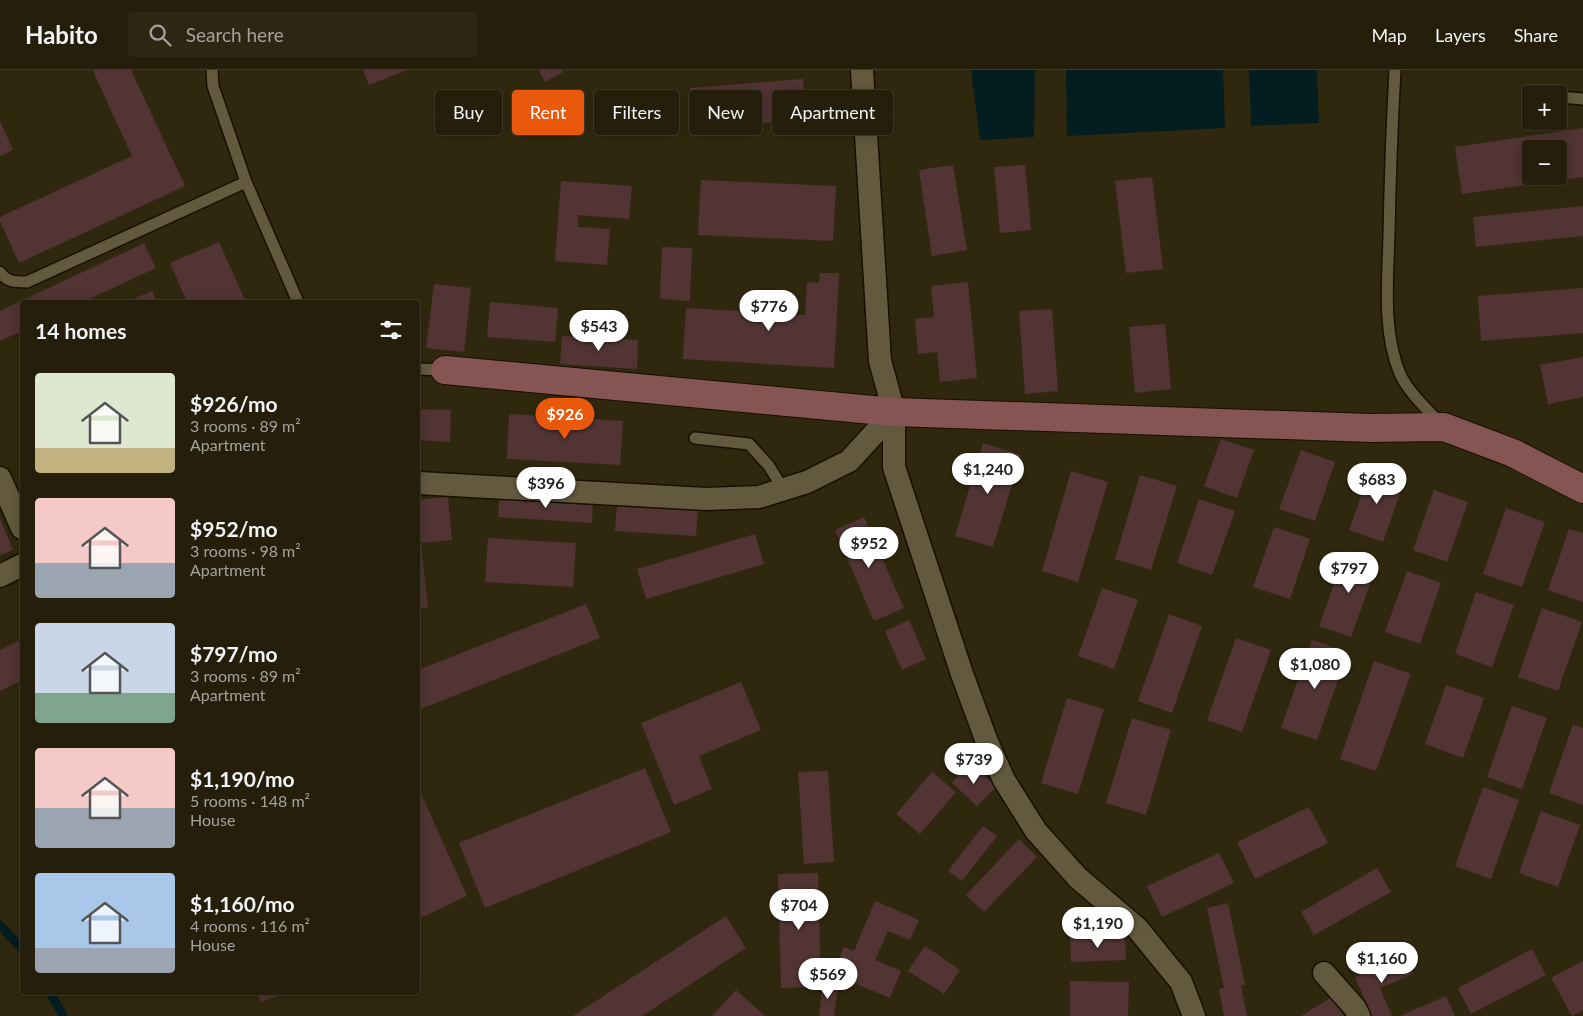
<!DOCTYPE html>
<meta charset="utf-8">
<style>
body{margin:0;font-family:Lato,sans-serif;background:#2c2713;color:#f1f3f6;height:100vh;display:flex;flex-direction:column;font-size:19px;white-space:nowrap}
*{box-sizing:border-box;margin:0}
p{font-size:16px;color:#a3a29c}
.icon{flex:none;width:28px;height:28px;fill:none;stroke:currentColor;stroke-width:2;stroke-linecap:round;stroke-linejoin:round}
.map{position:relative;flex:1;overflow:hidden}
.side{position:absolute;left:20px;top:230px;width:400px;height:695px;display:flex;flex-direction:column;background:#241e0a;border-radius:5px;box-shadow:0 2px 12px #0003,0 0 0 1px #413c2b}
.side>*{flex:none}
.guide{position:absolute;left:435px;top:20px;width:475px;height:45px;display:flex;gap:10px}
.tools{position:absolute;left:1522px;top:15px;display:grid;gap:10px}
.tools a{display:grid;place-items:center;width:45px;height:45px;border-radius:5px;background:#241e0a;box-shadow:0 2px 12px #0003,0 0 0 1px #413c2b;font-size:25px}
.price{position:absolute;translate:-50% -42px;padding:0 11px;border-radius:18px;background:#fff;color:#222;font-size:16px;line-height:32px;filter:drop-shadow(0 1px 2px #0008)}
.price::after{content:'';position:absolute;left:50%;top:30px;width:15px;height:11px;margin-left:-8px;background:inherit;clip-path:polygon(0 0,100% 0,50% 100%)}
.price.active{background:#ea580c;color:#fff}
ul{padding:0;list-style:none}
li{display:flex;align-items:center;gap:15px;height:125px;padding:0 15px}
li span{display:grid;place-items:center;flex:none;width:140px;height:100px;border-radius:5px;color:#555}
li>.icon{margin-inline-start:auto}
span .icon{width:60px;height:60px;fill:#fffc;stroke-width:1}
li b{font-size:21px}
h2{display:flex;justify-content:space-between;align-items:center;height:60px;padding:0 15px;font-size:21px}
.tag{padding:0 18px;border-radius:5px;background:#241e0a;box-shadow:0 2px 12px #0003,0 0 0 1px #413c2b;font-size:18px;line-height:45px}
.tag.active{background:#ea580c;color:#fff}
header{display:flex;align-items:center;gap:30px;box-sizing:border-box;height:70px;padding:0 25px;background:#241e0a;border-bottom:1px solid #413c2b}
header strong{font-size:24px}
nav{display:flex;gap:28px;margin-inline-start:auto;font-size:18px}
.search{width:350px;height:45px;background:#2c2713;display:flex;align-items:center;gap:12px;box-sizing:border-box;padding:0 18px;border-radius:5px;color:#a3a29c;font-size:19px}
.map>svg:first-child{display:block}
.water{fill:#041d21}
.lines{fill:none;stroke-linecap:round;stroke-linejoin:round}
.stream{stroke:#041d21;stroke-width:9}
.building{fill:#513433;fill-rule:evenodd}
.lane-casing{stroke:#181000;stroke-width:14}
.street-casing{stroke:#181000;stroke-width:25}
.secondary-casing{stroke:#181000;stroke-width:30}
.lane{stroke:#62593e;stroke-width:11}
.street{stroke:#62593e;stroke-width:22}
.secondary{stroke:#845552;stroke-width:28}
</style>
<header>
<strong>Habito</strong>
<div class="search"><svg class="icon" aria-label="search" viewBox="0 0 24 24"><circle cx="10" cy="10" r="6"/><path d="M15 15l6 6"/></svg>Search here</div>
<nav><a>Map</a><a>Layers</a><a>Share</a></nav>
</header>
<div class="map">
<svg width="1583" height="946" viewBox="0 0 1583 946">
<rect width="100%" height="100%" fill="#30280e"/>
<path class="water" d="M 971,0 L 1035,0 L 1034,67 L 980,70 Z
M 1066,0 L 1223,0 L 1225,58 L 1067,66 Z
M 1249,0 L 1317,0 L 1319,53 L 1251,56 Z"/>
<g class="lines">
<path class="stream" d="M 0,855 L 22,879
M 50,922 L 63,946"/>
</g>
<path class="building" d="M 94,0 L 131,0 L 185,116 L 19,193 L 0,151 L 0,147 L 132,86 L 93,1 Z
M 363,0 L 407,0 L 369,15 Z
M 539,0 L 562,0 L 563,2 L 545,12 Z
M 803,9 L 806,50 L 693,58 L 690,18 Z
M 0,51 L 13,80 L 0,86 Z
M 1583,58 L 1583,107 L 1462,124 L 1455,77 ZM 1531,79 L 1559,79 L 1559,106 L 1531,106 Z
M 953,95 L 967,180 L 932,186 L 919,100 Z
M 1025,95 L 1031,160 L 1000,163 L 994,97 Z
M 1152,107 L 1163,199 L 1126,203 L 1115,111 Z
M 701,110 L 836,116 L 833,171 L 698,165 Z
M 561,111 L 632,116 L 629,149 L 578,145 L 578,157 L 610,159 L 607,195 L 555,191 Z
M 1583,136 L 1583,166 L 1476,177 L 1473,147 Z
M 219,172 L 246,232 L 187,232 L 170,193 Z
M 144,173 L 156,198 L 83,232 L 22,232 L 22,261 L 0,271 L 0,241 Z
M 662,177 L 692,178 L 690,231 L 660,229 Z
M 820,203 L 839,203 L 834,298 L 683,289 L 686,238 L 805,245 L 807,212 L 819,213 Z
M 968,212 L 977,308 L 940,312 L 937,282 L 918,284 L 915,249 L 934,247 L 931,216 Z
M 434,214 L 471,218 L 464,282 L 426,278 Z
M 1583,218 L 1583,263 L 1481,271 L 1478,226 Z
M 152,221 L 157,232 L 126,232 Z
M 490,232 L 558,238 L 555,272 L 487,267 Z
M 1052,239 L 1058,321 L 1025,324 L 1019,241 Z
M 1165,254 L 1171,319 L 1135,323 L 1129,257 Z
M 562,266 L 638,270 L 637,299 L 560,294 Z
M 1583,287 L 1583,327 L 1548,334 L 1540,295 Z
M 418,339 L 451,340 L 450,372 L 418,370 Z
M 509,344 L 623,351 L 620,395 L 507,389 Z
M 1221,369 L 1254,380 L 1237,428 L 1204,416 Z
M 983,373 L 1021,385 L 993,477 L 955,466 Z
M 1301,380 L 1335,392 L 1315,451 L 1279,439 Z
M 1371,398 L 1405,410 L 1383,472 L 1349,460 Z
M 1071,401 L 1108,412 L 1078,512 L 1042,501 Z
M 1140,405 L 1177,416 L 1151,500 L 1115,489 Z
M 1434,420 L 1468,432 L 1447,492 L 1413,480 Z
M 500,424 L 593,430 L 592,453 L 498,447 Z
M 448,427 L 452,470 L 421,473 L 428,538 L 418,539 L 418,430 Z
M 1199,429 L 1235,441 L 1212,505 L 1177,493 Z
M 617,435 L 698,440 L 696,466 L 615,461 Z
M 1506,438 L 1545,452 L 1522,517 L 1483,504 Z
M 864,447 L 904,538 L 874,551 L 835,460 Z
M 0,448 L 13,480 L 0,485 Z
M 1274,457 L 1310,469 L 1290,529 L 1253,517 Z
M 1569,459 L 1583,463 L 1583,532 L 1548,520 Z
M 755,464 L 764,494 L 646,529 L 637,499 Z
M 488,468 L 576,473 L 573,517 L 485,512 Z
M 1346,481 L 1378,492 L 1351,567 L 1319,556 Z
M 1407,501 L 1441,513 L 1420,574 L 1385,562 Z
M 1102,518 L 1138,530 L 1114,599 L 1078,586 Z
M 1476,522 L 1514,535 L 1492,597 L 1455,584 Z
M 586,534 L 600,568 L 418,640 L 418,600 Z
M 1542,538 L 1582,552 L 1558,621 L 1518,607 Z
M 1169,544 L 1202,556 L 1172,643 L 1138,631 Z
M 909,550 L 926,589 L 902,600 L 885,561 Z
M 1236,568 L 1271,580 L 1242,662 L 1207,650 Z
M 22,569 L 22,610 L 0,621 L 0,580 Z
M 1312,570 L 1348,582 L 1317,670 L 1281,658 Z
M 1374,591 L 1411,604 L 1376,701 L 1340,689 Z
M 741,612 L 761,660 L 699,686 L 712,719 L 674,735 L 641,653 Z
M 1446,615 L 1484,628 L 1463,688 L 1425,674 Z
M 1067,628 L 1104,639 L 1078,724 L 1041,713 Z
M 1512,636 L 1547,648 L 1522,719 L 1487,707 Z
M 1132,648 L 1171,660 L 1146,745 L 1106,733 Z
M 1573,654 L 1583,658 L 1583,735 L 1549,723 Z
M 971,693 L 996,717 L 977,736 L 952,713 Z
M 645,698 L 671,762 L 485,838 L 459,773 Z
M 828,701 L 834,792 L 804,794 L 798,702 Z
M 932,702 L 956,722 L 920,764 L 896,744 Z
M 418,717 L 467,826 L 418,849 Z
M 1483,717 L 1519,730 L 1491,809 L 1455,796 Z
M 1309,737 L 1328,773 L 1255,809 L 1237,772 Z
M 1541,741 L 1580,755 L 1558,817 L 1519,803 Z
M 983,756 L 997,766 L 962,811 L 948,801 Z
M 1019,769 L 1037,787 L 984,842 L 966,825 Z
M 1219,783 L 1234,813 L 1162,847 L 1147,816 Z
M 1377,798 L 1391,822 L 1314,865 L 1301,842 Z
M 818,803 L 821,917 L 781,918 L 778,804 Z
M 875,831 L 919,850 L 910,870 L 888,861 L 875,890 L 901,901 L 890,928 L 832,904 L 844,877 L 854,881 Z
M 1228,833 L 1245,915 L 1241,915 L 1247,946 L 1224,946 L 1219,919 L 1224,918 L 1207,838 Z
M 726,846 L 746,878 L 642,946 L 573,946 Z
M 1125,865 L 1126,890 L 1071,892 L 1070,868 Z
M 925,876 L 960,900 L 944,924 L 908,901 Z
M 1532,879 L 1546,905 L 1471,944 L 1458,918 Z
M 1405,885 L 1413,904 L 1380,918 L 1392,946 L 1372,946 L 1355,907 Z
M 1583,891 L 1583,940 L 1572,946 L 1551,908 Z
M 1070,911 L 1129,912 L 1128,946 L 1070,946 Z
M 823,914 L 838,916 L 834,946 L 819,946 Z
M 736,920 L 765,946 L 712,946 Z
M 257,922 L 285,922 L 285,923 L 261,932 Z
M 1446,926 L 1455,946 L 1400,946 Z
M 1332,927 L 1344,946 L 1301,946 Z"/>
<g class="lines">
<g class="lane-casing">
<path id="lane" d="M 212,0 L 213,16 L 246,112 L 298,232
M 1395,0 C 1392,55 1390,109 1389,164 C 1388,210 1382,260 1400,304 C 1409,323 1427,339 1441,354
M 1559,27 L 1583,29
M 0,202 C 6,212 16,212 27,212 L 246,112
M 418,299 L 445,300
M 695,368 L 749,374 L 769,396 L 783,419"/>
</g>
<g class="street-casing">
<path id="street" d="M 862,0 L 880,291 L 894,342 L 894,397 L 962,604 L 987,672 L 1004,710 L 1036,761 L 1078,808 L 1137,858 L 1181,912 L 1194,946
M 0,408 L 22,458
M 418,413 L 706,429 L 759,427 L 807,412 L 849,391 L 894,342
M 0,506 L 22,495
M 1324,903 L 1355,938 L 1359,946"/>
</g>
<g class="secondary-casing">
<path id="secondary" d="M 445,300 L 894,342 L 1371,358 L 1444,357 L 1513,383 L 1583,419"/>
</g>
<use href="#lane" class="lane"/>
<use href="#street" class="street"/>
<use href="#secondary" class="secondary"/>
</g>
</svg>
<div class="tools">
<a>+</a>
<a>−</a>
</div>
<b class="price" style="left:769px;top:262px">$776</b>
<b class="price" style="left:599px;top:282px">$543</b>
<b class="price active" style="left:565px;top:370px">$926</b>
<b class="price" style="left:988px;top:425px">$1,240</b>
<b class="price" style="left:1377px;top:435px">$683</b>
<b class="price" style="left:546px;top:439px">$396</b>
<b class="price" style="left:869px;top:499px">$952</b>
<b class="price" style="left:1349px;top:524px">$797</b>
<b class="price" style="left:1315px;top:620px">$1,080</b>
<b class="price" style="left:974px;top:715px">$739</b>
<b class="price" style="left:799px;top:861px">$704</b>
<b class="price" style="left:1098px;top:879px">$1,190</b>
<b class="price" style="left:1382px;top:914px">$1,160</b>
<b class="price" style="left:828px;top:930px">$569</b>
<div class="guide">
<a class="tag">Buy</a>
<a class="tag active">Rent</a>
<a class="tag">Filters</a>
<a class="tag">New</a>
<a class="tag">Apartment</a>
</div>
<section class="side">
<h2>14 homes<svg class="icon" aria-label="filters" viewBox="0 0 24 24"><path d="M4 7h16M4 17h16"/><circle cx="9" cy="7" r="2"/><circle cx="15" cy="17" r="2"/></svg></h2>
<ul>
<li><span style="background:linear-gradient(#dfe7d0 75%,#c2b280 0)"><svg class="icon" aria-label="home" viewBox="0 0 24 24"><path d="M3 11l9-7 9 7M6 9v11h12V9"/></svg></span><div><b>$926/mo</b><p>3 rooms · 89 m²</p><p>Apartment</p></div></li>
<li><span style="background:linear-gradient(#f6c9c9 65%,#9aa5b1 0)"><svg class="icon" aria-label="home" viewBox="0 0 24 24"><path d="M3 11l9-7 9 7M6 9v11h12V9"/></svg></span><div><b>$952/mo</b><p>3 rooms · 98 m²</p><p>Apartment</p></div></li>
<li><span style="background:linear-gradient(#c9d6e8 70%,#7fa58c 0)"><svg class="icon" aria-label="home" viewBox="0 0 24 24"><path d="M3 11l9-7 9 7M6 9v11h12V9"/></svg></span><div><b>$797/mo</b><p>3 rooms · 89 m²</p><p>Apartment</p></div></li>
<li><span style="background:linear-gradient(#f6c9c9 60%,#9aa5b1 0)"><svg class="icon" aria-label="home" viewBox="0 0 24 24"><path d="M3 11l9-7 9 7M6 9v11h12V9"/></svg></span><div><b>$1,190/mo</b><p>5 rooms · 148 m²</p><p>House</p></div></li>
<li><span style="background:linear-gradient(#a9c7e8 75%,#9aa5b1 0)"><svg class="icon" aria-label="home" viewBox="0 0 24 24"><path d="M3 11l9-7 9 7M6 9v11h12V9"/></svg></span><div><b>$1,160/mo</b><p>4 rooms · 116 m²</p><p>House</p></div></li>
</ul>
</section>
</div>
